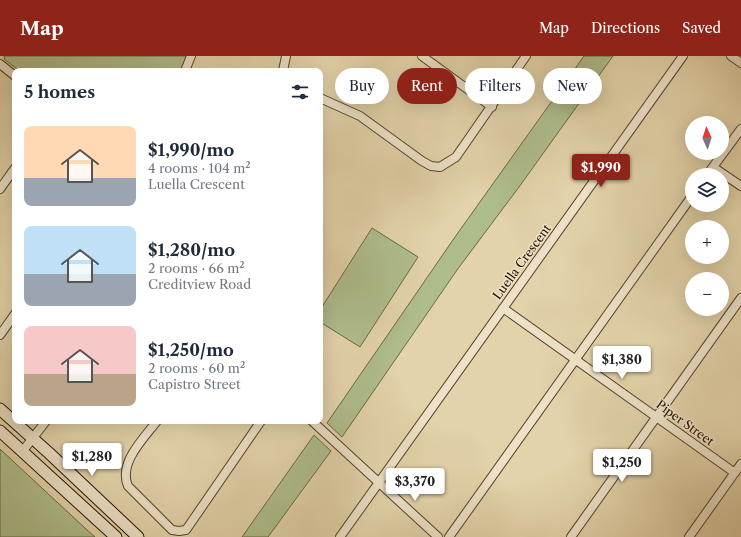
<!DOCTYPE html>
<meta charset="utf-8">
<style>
body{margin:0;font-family:"Libre Caslon Text",serif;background:#f6f6f7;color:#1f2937;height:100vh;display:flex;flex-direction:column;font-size:15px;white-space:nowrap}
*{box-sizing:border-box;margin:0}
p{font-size:13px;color:#747a83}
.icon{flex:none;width:22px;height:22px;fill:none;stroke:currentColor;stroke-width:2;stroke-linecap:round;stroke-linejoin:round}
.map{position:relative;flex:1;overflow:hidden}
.side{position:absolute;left:12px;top:12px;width:311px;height:356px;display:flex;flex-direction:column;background:#fff;border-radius:8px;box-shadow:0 4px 16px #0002}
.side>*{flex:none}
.guide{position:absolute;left:335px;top:12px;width:346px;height:36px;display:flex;gap:8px}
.needle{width:26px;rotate:357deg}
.fabs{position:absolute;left:685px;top:60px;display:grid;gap:8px}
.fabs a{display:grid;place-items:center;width:44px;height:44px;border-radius:50%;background:#fff;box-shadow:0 4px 16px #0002;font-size:20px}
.price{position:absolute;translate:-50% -34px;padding:0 9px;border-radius:4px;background:#fff;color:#222;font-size:13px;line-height:26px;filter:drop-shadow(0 1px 2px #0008)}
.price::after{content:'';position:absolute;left:50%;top:24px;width:12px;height:9px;margin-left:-6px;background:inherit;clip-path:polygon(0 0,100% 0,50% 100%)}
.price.on{background:#8f2418;color:#fff}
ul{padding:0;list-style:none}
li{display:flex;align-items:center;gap:12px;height:100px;padding:0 12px}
li span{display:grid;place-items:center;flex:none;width:112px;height:80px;border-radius:8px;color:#555}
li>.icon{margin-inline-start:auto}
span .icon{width:48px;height:48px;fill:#fffc;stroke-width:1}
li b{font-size:17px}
h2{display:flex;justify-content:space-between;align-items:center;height:48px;padding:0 12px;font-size:17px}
.pill{padding:0 14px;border-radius:18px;background:#fff;box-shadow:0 4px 16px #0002;font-size:14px;line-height:36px}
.pill.on{background:#8f2418;color:#fff}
header{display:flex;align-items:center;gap:24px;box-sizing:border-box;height:56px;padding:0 20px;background:#8f2418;color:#fff}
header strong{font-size:19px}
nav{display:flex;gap:22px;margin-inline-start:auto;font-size:14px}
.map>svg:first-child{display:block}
.green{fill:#afbd8c;stroke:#6a6846}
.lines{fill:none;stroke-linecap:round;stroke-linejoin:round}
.minor-casing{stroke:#55422a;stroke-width:10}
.secondary-casing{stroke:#261200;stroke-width:13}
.minor{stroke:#ede2c8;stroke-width:8}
.secondary{stroke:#ede2c8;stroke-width:11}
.labels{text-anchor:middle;stroke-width:3;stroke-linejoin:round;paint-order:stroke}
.street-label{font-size:12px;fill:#261200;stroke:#ede2c8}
</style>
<header>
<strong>Map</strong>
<nav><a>Map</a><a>Directions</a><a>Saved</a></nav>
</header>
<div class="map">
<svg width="741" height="481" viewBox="0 0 741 481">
<rect width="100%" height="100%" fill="#e3d3aa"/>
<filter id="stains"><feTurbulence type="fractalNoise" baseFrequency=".005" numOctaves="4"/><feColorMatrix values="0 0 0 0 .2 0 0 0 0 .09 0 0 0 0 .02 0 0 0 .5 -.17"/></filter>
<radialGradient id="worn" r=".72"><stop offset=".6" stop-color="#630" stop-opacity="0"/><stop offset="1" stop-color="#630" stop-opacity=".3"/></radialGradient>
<path class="green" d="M 4,0 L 185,0 L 186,2 L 180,15 L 20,15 L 5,4 Z
M 584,0 L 613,0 L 519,131 L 457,214 L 342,381 L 327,367 L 455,181 Z
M 372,172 L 418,201 L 360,291 L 320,266 L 320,254 Z
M 314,379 L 331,395 L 268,481 L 242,481 Z
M 0,393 L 86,473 L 95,481 L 0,481 Z"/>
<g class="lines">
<g class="minor-casing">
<path id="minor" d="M 422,0 L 492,51
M 731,0 L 741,7
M 0,8 L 15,20
M 185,15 L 191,0
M 283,15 L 286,0
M 320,42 L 360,60 L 422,105 L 431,110 L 440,111 L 456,101 L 526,0
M 713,111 L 741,130
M 707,119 L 741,73
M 0,133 L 15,112
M 503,252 L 735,417
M 0,279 L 15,258
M 157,365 C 144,382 118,407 128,430 L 172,474 L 179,475 L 186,474 L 261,365
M 312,365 L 438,481
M 22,396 L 46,365
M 340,481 L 683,0
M 449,481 L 692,140
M 571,481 L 741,242
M 689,481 L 741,408"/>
</g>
<g class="secondary-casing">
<path id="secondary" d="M 0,353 L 49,397 L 138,481
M 0,375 L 116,481"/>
</g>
<use href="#minor" class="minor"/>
<use href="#secondary" class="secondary"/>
</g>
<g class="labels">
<g class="street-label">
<text transform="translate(522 206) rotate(-54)" y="4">Luella Crescent</text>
<text transform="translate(685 367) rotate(36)" y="4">Piper Street</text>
</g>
</g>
<rect width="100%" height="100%" filter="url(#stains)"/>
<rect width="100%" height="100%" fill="url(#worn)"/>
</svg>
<div class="fabs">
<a><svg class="needle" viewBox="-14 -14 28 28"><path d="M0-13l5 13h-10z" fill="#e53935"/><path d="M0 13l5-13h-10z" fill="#747a83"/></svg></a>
<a><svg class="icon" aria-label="layers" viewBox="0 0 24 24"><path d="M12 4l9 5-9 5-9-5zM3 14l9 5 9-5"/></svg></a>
<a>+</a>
<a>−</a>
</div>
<b class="price on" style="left:601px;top:132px">$1,990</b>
<b class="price" style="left:622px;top:324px">$1,380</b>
<b class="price" style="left:92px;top:421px">$1,280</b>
<b class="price" style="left:622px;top:427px">$1,250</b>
<b class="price" style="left:415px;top:446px">$3,370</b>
<div class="guide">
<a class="pill">Buy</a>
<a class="pill on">Rent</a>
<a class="pill">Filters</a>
<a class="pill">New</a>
</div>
<section class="side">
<h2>5 homes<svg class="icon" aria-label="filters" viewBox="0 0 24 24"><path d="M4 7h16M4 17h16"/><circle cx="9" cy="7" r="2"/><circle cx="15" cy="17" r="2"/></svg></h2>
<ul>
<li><span style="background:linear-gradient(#ffd9b3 65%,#9aa5b1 0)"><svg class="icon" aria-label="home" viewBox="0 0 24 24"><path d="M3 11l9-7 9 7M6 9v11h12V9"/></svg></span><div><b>$1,990/mo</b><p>4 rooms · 104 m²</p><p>Luella Crescent</p></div></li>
<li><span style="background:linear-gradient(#bfe0f5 60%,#9aa5b1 0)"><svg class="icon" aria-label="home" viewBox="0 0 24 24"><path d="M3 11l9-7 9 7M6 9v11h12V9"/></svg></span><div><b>$1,280/mo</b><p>2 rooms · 66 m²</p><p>Creditview Road</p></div></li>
<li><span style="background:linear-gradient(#f6c9c9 60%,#b9a48a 0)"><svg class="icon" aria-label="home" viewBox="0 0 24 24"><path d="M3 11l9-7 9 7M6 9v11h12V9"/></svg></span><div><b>$1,250/mo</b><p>2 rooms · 60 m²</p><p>Capistro Street</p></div></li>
</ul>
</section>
</div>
